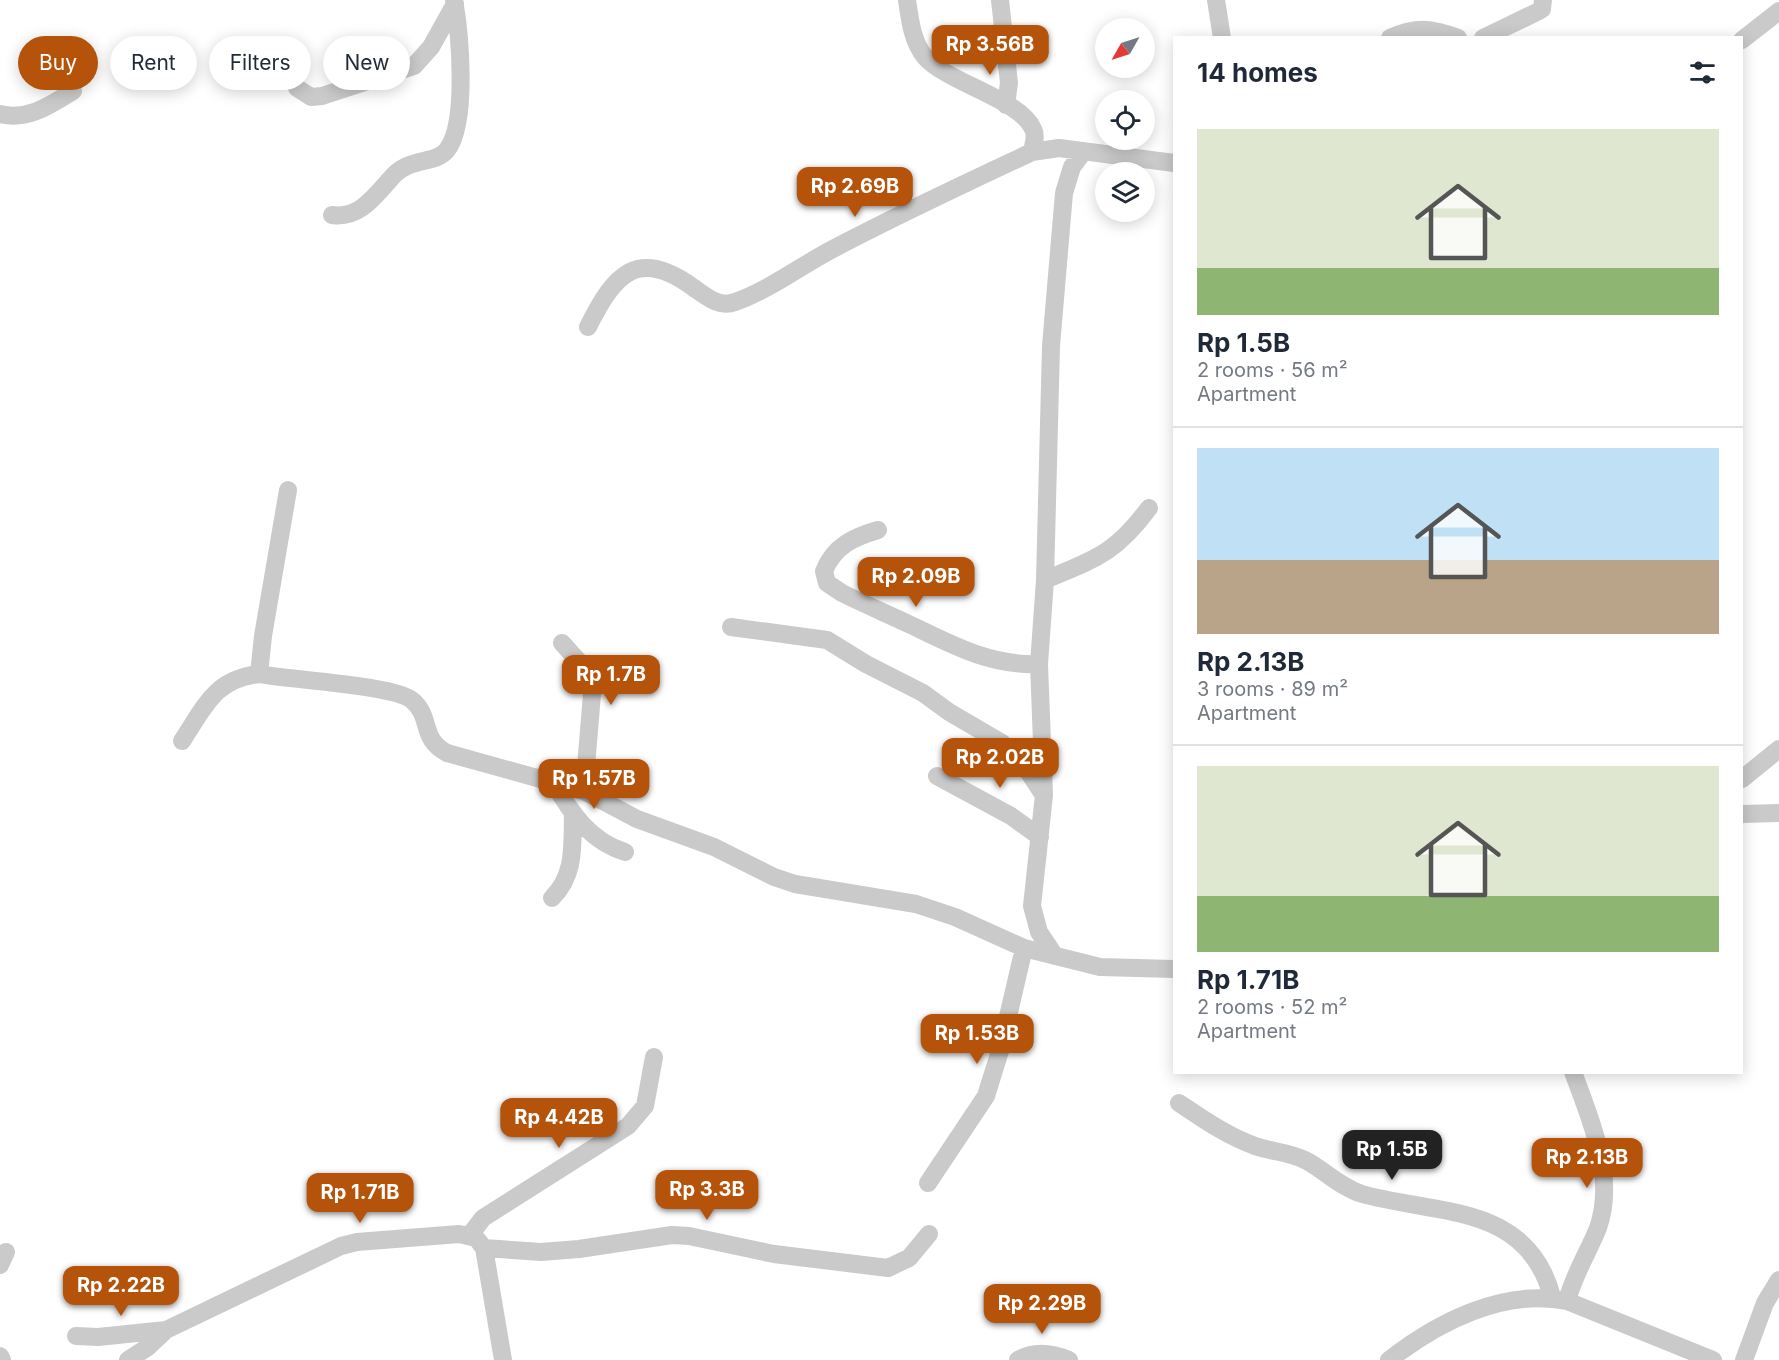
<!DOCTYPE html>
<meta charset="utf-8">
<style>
body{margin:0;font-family:Inter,sans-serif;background:#f6f6f7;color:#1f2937;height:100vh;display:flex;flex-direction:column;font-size:22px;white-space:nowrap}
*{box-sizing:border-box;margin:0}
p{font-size:20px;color:#747a83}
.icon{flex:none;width:33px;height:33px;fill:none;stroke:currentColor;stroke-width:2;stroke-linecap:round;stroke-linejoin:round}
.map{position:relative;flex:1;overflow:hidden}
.side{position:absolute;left:1173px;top:36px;width:570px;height:1038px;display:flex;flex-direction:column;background:#fff;border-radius:0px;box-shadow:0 3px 15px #0003}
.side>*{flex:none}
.guide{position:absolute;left:18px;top:36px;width:570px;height:54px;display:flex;gap:12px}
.needle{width:39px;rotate:231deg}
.fabs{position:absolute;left:1095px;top:18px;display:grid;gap:12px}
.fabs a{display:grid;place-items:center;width:60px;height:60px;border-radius:50%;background:#fff;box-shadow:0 3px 15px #0003;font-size:30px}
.price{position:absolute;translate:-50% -51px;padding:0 14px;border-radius:12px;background:#b45309;color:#fff;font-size:20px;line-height:39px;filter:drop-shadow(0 2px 3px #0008)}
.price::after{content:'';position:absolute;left:50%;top:36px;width:18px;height:14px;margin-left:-9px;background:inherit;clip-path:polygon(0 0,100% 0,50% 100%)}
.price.current{background:#222;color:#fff}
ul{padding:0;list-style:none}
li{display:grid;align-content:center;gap:12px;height:318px;padding:0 24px}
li+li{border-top:2px solid #e0e1e3}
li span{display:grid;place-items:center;height:186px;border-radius:0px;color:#555}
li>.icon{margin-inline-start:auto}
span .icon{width:108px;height:108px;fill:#fffc;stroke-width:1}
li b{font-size:26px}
h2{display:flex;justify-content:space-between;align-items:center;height:72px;padding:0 24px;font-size:26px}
.tag{padding:0 21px;border-radius:27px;background:#fff;box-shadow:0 3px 15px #0003;font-size:21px;line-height:54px}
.tag.current{background:#b45309;color:#fff}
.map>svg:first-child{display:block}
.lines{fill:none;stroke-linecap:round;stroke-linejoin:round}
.street{stroke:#cacaca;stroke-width:18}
</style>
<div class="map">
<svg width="1779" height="1360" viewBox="0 0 1779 1360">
<rect width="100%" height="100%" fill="#fff"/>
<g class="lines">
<path class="street" d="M 907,0 C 910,20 912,41 925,57 C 948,83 1020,99 1033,129 C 1037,136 1033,145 1032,152
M 1000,0 L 1009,83 L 1006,105
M 1216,0 L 1222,38
M 1390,38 C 1416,26 1432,28 1458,38
M 1483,38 L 1537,12 L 1542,9 L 1543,0
M 1742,40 L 1779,11
M 297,88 L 311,97 L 322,96 L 414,66 L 431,47 L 455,4
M 0,114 C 28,121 50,105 73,91
M 332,215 C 361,219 376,194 394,175 C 412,157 436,164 447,150 C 468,123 460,33 454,0
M 588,327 C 614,275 637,246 694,288 C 707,297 719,308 735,302 C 769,290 799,267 831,250 C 897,215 964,184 1032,152 L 1059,148 L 1174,163
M 288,490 L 263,636 L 259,674 C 289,680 397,685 413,701 C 432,718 420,739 447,753 L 584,791 L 637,819 L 714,847 L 774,877 L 795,884 L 916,904 L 955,917 L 1024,948 L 1100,967 L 1174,969
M 878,530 C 854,537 834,546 824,571 L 827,583 L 842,593 C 866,605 890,615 913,626 C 954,646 992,666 1039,664
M 1045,580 C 1095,559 1115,554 1149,508
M 731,627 L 827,640 L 866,664 L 923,693 L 949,712 L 1002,743 L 1022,762 L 1043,794
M 562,643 L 582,665 L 593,682 L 584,791
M 182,741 C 205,706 215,679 259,674
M 937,776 L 1011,816 L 1040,837
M 1742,779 L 1779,749
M 553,782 C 571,813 590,841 625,852
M 1742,814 L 1779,813
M 552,898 C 576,874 572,845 573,813
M 1055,956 L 1039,932 L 1032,906 L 1044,795 L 1039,664 L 1045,580 L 1051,346 L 1064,193 L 1072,167 L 1084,151
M 1179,1103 C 1203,1119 1227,1136 1255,1146 C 1272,1152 1290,1152 1307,1161 C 1325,1171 1342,1188 1362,1194 C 1437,1215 1528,1203 1552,1297
M 928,1183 L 986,1096 L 1000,1051 L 1024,948
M 470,1235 L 483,1218 L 628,1126 L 645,1106 L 654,1057
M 484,1248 L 541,1252 L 579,1249 L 672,1235 L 689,1236 L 774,1254 L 888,1268 L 909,1258 L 929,1234
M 0,1265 L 6,1252
M 1567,1301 C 1574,1274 1588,1253 1598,1228 C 1616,1177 1591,1121 1573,1072
M 76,1336 L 98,1337 L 166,1330
M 0,1356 L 2,1360
M 128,1360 L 148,1347 L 166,1330 L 341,1246 L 357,1242 L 459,1234 L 476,1238 L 484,1248 L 503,1360
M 1018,1360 C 1035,1350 1052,1353 1069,1360
M 1389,1360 C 1438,1322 1504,1288 1567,1301 L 1713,1360
M 1744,1360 L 1765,1303 L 1779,1280"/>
</g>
</svg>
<div class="fabs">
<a><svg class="needle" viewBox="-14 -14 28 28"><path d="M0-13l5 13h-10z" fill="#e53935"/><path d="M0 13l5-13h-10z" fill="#747a83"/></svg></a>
<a><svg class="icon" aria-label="locate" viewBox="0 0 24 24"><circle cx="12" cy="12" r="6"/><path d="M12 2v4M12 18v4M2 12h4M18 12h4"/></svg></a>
<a><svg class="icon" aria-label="layers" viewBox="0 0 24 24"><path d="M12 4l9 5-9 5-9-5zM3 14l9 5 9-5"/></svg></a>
</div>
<b class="price" style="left:990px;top:76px">Rp 3.56B</b>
<b class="price" style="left:855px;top:218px">Rp 2.69B</b>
<b class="price" style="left:916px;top:608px">Rp 2.09B</b>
<b class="price" style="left:611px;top:706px">Rp 1.7B</b>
<b class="price" style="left:1000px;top:789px">Rp 2.02B</b>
<b class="price" style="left:594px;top:810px">Rp 1.57B</b>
<b class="price" style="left:977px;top:1065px">Rp 1.53B</b>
<b class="price" style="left:559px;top:1149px">Rp 4.42B</b>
<b class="price current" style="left:1392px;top:1181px">Rp 1.5B</b>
<b class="price" style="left:1587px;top:1189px">Rp 2.13B</b>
<b class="price" style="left:707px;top:1221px">Rp 3.3B</b>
<b class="price" style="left:360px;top:1224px">Rp 1.71B</b>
<b class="price" style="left:121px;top:1317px">Rp 2.22B</b>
<b class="price" style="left:1042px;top:1335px">Rp 2.29B</b>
<div class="guide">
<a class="tag current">Buy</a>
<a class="tag">Rent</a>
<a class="tag">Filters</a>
<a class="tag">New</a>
</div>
<section class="side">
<h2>14 homes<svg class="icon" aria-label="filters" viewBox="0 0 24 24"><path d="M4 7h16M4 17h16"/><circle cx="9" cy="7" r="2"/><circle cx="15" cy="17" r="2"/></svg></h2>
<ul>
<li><span style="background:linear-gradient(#dfe7d0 75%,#8fb573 0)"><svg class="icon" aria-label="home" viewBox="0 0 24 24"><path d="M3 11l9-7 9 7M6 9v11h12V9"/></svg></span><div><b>Rp 1.5B</b><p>2 rooms · 56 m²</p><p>Apartment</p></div></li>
<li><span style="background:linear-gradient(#bfe0f5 60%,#b9a48a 0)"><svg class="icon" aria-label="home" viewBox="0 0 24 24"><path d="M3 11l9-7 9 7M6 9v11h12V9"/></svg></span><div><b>Rp 2.13B</b><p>3 rooms · 89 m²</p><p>Apartment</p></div></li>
<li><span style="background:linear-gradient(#dfe7d0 70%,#8fb573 0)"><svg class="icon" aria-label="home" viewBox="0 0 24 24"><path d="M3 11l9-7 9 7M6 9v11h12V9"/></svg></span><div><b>Rp 1.71B</b><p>2 rooms · 52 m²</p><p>Apartment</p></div></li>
</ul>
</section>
</div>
